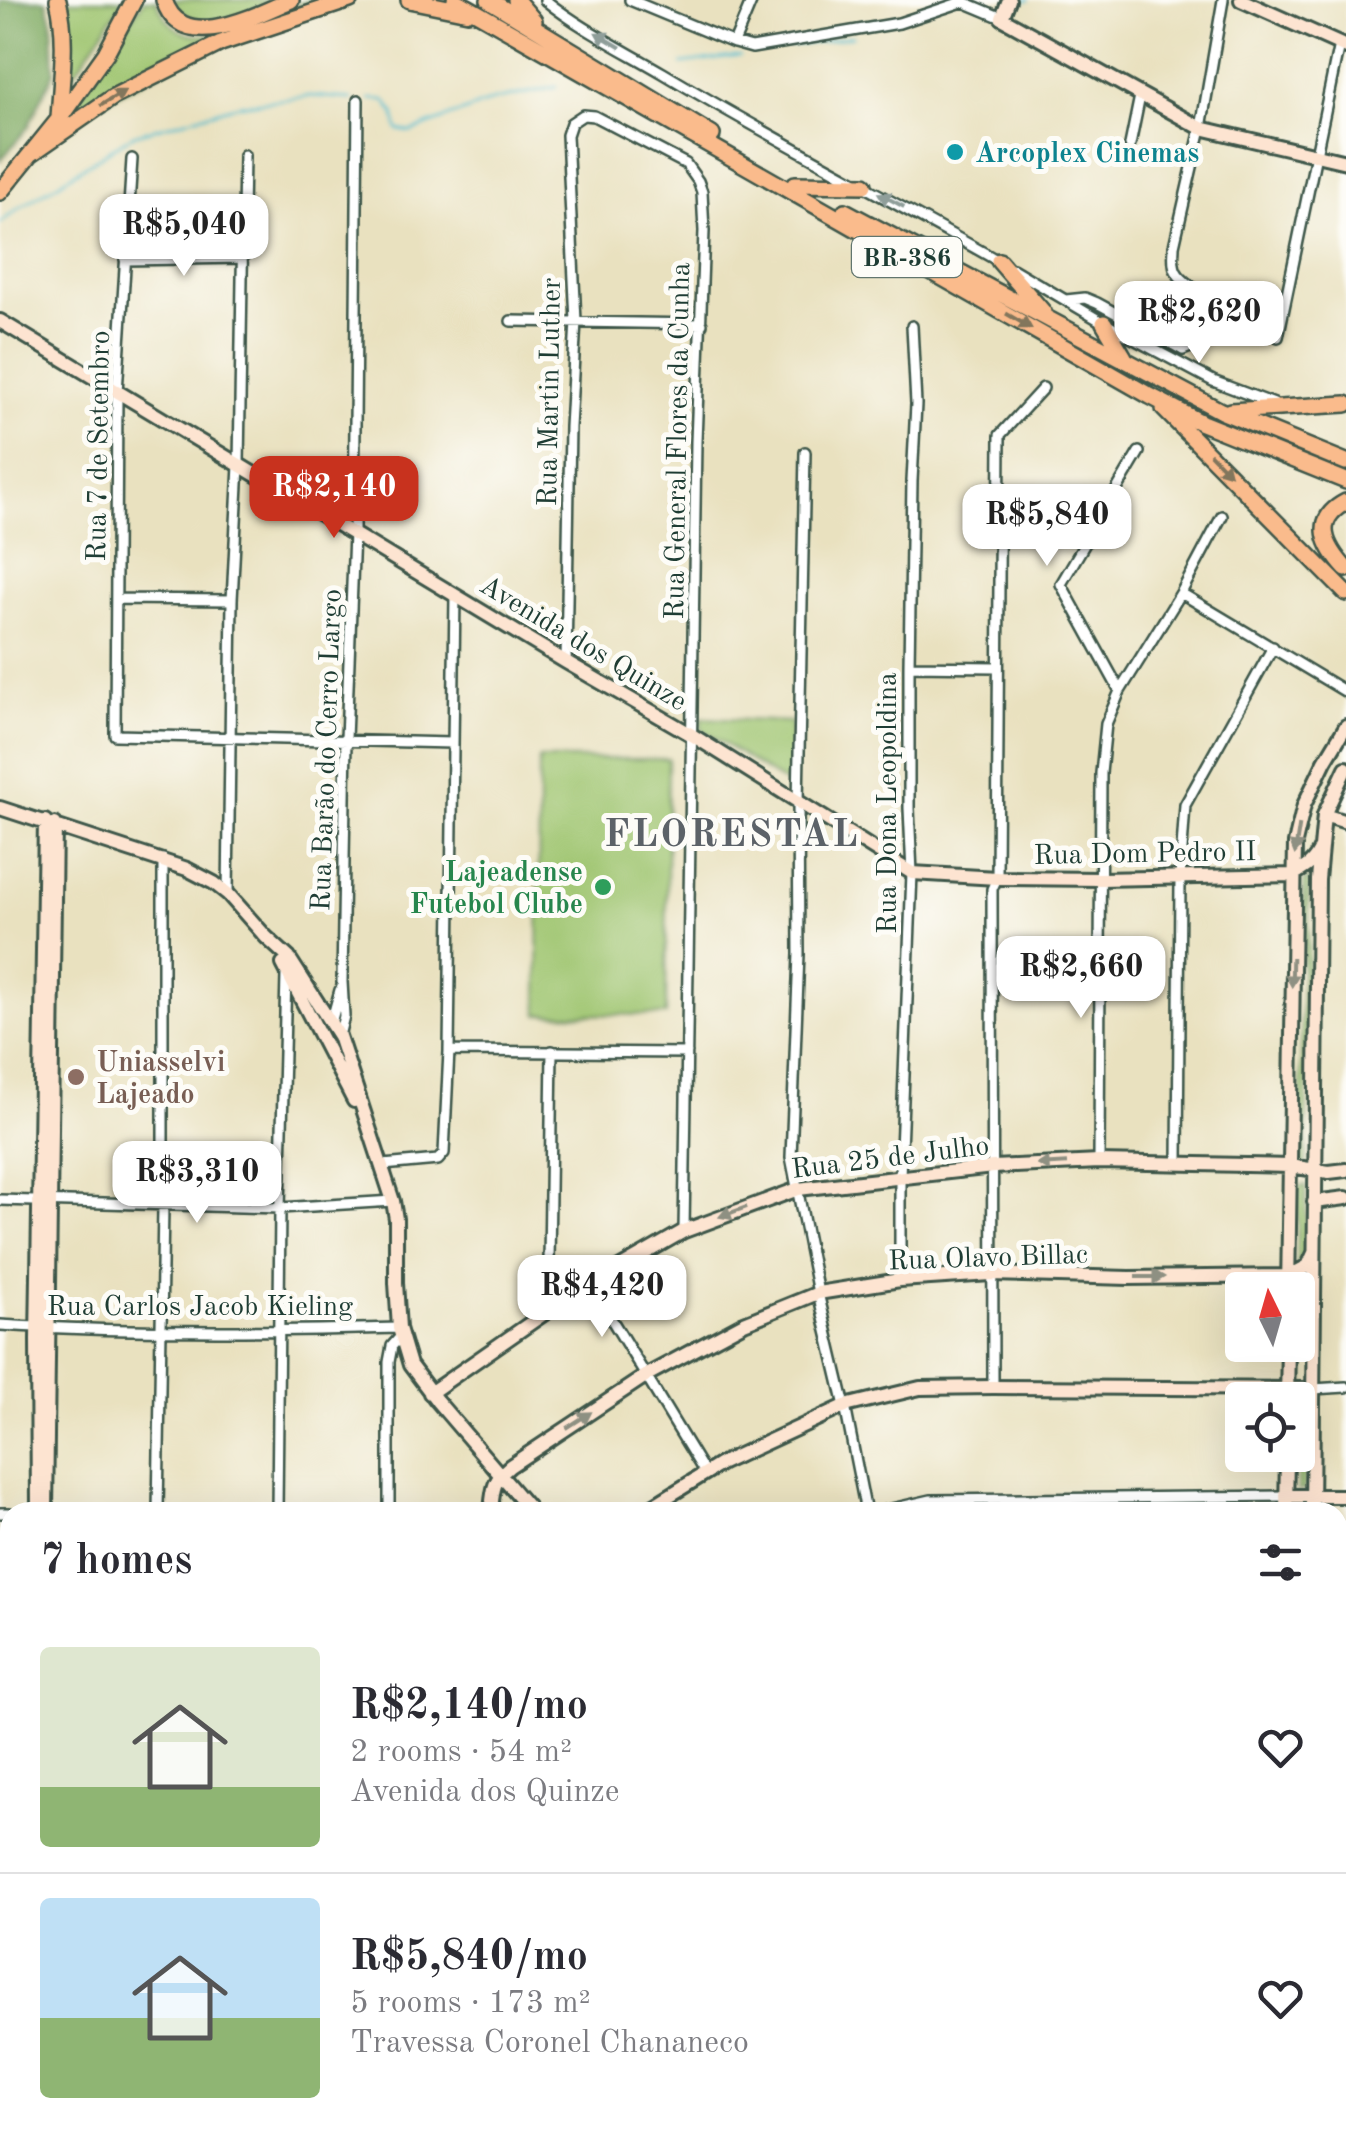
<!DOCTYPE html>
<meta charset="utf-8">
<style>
body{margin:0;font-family:"Old Standard TT",serif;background:#f2f2f3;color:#2b2b33;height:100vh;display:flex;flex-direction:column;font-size:38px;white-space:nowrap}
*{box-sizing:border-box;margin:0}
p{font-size:32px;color:#7c7c81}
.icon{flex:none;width:55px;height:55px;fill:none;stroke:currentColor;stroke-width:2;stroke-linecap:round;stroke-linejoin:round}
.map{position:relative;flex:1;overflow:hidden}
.sheet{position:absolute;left:0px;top:1502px;width:1348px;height:642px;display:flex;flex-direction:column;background:#fff;border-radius:30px 30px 0 0;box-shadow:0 10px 40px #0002}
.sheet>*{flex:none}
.needle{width:65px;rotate:355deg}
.controls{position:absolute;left:1225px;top:1272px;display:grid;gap:20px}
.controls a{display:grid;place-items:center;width:90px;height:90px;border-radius:10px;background:#fff;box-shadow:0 10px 40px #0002;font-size:50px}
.price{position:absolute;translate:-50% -85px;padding:0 22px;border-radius:20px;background:#fff;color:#222;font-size:32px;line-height:65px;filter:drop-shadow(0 2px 5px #0008)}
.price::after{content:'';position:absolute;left:50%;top:60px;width:30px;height:22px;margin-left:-15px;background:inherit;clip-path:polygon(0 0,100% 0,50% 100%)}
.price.active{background:#c8321e;color:#fff}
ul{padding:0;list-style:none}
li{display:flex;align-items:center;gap:30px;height:250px;padding:0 40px}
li+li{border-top:2px solid #e1e1e2}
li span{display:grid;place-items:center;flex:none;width:280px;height:200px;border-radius:10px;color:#555}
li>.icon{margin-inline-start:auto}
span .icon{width:120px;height:120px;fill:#fffc;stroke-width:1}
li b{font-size:42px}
h2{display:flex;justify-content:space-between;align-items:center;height:120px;padding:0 40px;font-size:42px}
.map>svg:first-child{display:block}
.green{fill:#9fc56f;stroke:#5f8152;stroke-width:2.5}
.forest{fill:#7faa62;stroke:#4f744b;stroke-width:2.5}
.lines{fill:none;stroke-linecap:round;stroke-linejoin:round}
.stream{stroke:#51bccd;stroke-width:2.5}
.street-casing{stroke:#3d5649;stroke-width:14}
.secondary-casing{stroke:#3d5649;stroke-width:18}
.highway-casing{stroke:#3d5649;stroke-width:20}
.street{stroke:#fff;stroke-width:9}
.secondary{stroke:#fde4d1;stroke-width:12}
.highway{stroke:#fabb8c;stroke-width:15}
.oneway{fill:#8f9e9a}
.oneway2{fill:#82765c}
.oneway3{fill:#8e9082}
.culture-dot{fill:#0f9aa8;stroke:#fdfcf7;stroke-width:4}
.leisure-dot{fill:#2e9e5b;stroke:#fdfcf7;stroke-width:4}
.education-dot{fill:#8d6e63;stroke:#fdfcf7;stroke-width:4}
.labels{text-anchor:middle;stroke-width:10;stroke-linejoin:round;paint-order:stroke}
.shield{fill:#fdfcf7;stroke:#62766e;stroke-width:2.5}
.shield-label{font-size:25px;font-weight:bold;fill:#1f3d34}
.culture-label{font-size:28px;font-weight:bold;fill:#0d838f;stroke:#fdfcf7;text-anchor:start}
.street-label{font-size:28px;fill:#1f3d34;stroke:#fdfcf7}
.leisure-label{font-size:28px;font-weight:bold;fill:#27864d;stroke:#fdfcf7;text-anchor:end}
.education-label{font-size:28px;font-weight:bold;fill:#785e54;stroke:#fdfcf7;text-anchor:start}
.district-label{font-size:38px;font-weight:bold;letter-spacing:2.5px;fill:#5c6268;stroke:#fdfcf7}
</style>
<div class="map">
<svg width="1346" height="2144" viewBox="0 0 1346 2144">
<rect width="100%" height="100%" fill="#fdfcf7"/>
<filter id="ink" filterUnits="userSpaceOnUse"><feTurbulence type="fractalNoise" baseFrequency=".01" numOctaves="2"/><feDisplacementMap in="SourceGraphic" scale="20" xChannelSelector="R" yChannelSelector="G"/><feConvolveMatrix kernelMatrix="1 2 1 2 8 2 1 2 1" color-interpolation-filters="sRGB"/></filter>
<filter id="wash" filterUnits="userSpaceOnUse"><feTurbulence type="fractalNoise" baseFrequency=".0048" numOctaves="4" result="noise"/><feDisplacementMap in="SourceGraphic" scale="40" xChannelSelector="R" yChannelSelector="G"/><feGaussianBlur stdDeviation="2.25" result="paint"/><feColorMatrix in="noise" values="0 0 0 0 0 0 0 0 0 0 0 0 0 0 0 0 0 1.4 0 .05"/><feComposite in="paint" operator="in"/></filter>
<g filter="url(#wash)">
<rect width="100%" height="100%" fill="#e9e1bf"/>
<path class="green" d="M 63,0 L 124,0 L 65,87 Z
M 144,0 L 156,0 C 177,52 215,36 255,20 C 272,14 290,7 307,0 L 319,0 L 220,40 L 62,124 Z
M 172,0 L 276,0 C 240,13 199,41 172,0 Z
M 701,718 L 791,722 L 791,787 L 701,729 Z
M 539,759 L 668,759 L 666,1015 L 538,1014 Z
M 1309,879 L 1306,1165 L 1299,1164 L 1304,880 Z
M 1306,1185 L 1305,1260 L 1297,1267 L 1298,1187 Z
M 1305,1277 L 1304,1381 L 1297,1381 L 1297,1282 Z
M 1297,1396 L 1305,1396 L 1305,1490 L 1298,1491 Z
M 1346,1890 L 1346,1962 L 1338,1968 L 1338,1901 Z"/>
<path class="forest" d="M 0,0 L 46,0 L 52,21 L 54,72 L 28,127 L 0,161 Z
M 10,1961 L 10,2104 L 0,2106 L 0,1963 Z"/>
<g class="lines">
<path class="stream" d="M 1017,2 L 1029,0
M 758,52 L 853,36
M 682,64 L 740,56
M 370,99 L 385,100 L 394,113 L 398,130 L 411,132 L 494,100 L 556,87
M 0,223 L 18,209 L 133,135 L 238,105 L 310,96 L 352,99
M 0,2080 L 10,2087"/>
</g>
</g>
<g filter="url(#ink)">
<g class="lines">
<g class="street-casing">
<path id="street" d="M 545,0 C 581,29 624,50 663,73 C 773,139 888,198 1000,262
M 630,0 L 734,43 L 752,48 L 899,23 L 962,2
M 959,0 L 1002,18
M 734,43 L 752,0
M 1130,145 L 1140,96
M 132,159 L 117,392 L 115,735 L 452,743
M 125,260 L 243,258
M 1013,269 L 1104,323 L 1213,381 L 1274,404
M 1066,300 L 1085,298 L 1097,303 L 1183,350 L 1195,345 C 1199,336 1208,325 1210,315 C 1214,293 1183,287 1176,271 C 1172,263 1174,254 1174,246 L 1201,128 L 1223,0
M 511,321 L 702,324
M 1278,337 L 1339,44
M 805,452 L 798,803 L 799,954 L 791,1157 L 818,1293 L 845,1406 L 866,1512
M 1181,593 L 1346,692
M 116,599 L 232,600
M 566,662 L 570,427 L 576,321 L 567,135 L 571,123 L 583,115 L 594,116 L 686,164 L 698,181 L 702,192 L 704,231 L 696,442 L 684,1231
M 909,666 L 997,667
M 1120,691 L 1061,584 L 1139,452
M 228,894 L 232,600 L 239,465 L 244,155
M 331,1023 L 340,990
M 339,1036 L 344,1016 L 342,982 L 346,739 L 354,533 L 358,100
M 449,1051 L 687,1053
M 552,1051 L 549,1262 L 565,1299
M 1099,1162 L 1101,773 L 1106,724 L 1120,691 L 1181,593 L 1222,516
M 1178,1164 L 1180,878 L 1185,805 L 1273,647
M 383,1165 L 438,1160 L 444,1153 L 449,1051 L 455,594
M 0,1200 L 280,1208 L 393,1201
M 900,1280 L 900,1176 L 912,873 L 909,808 L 909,666 L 912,481 L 916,404 L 912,326
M 590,1284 L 705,1473
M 0,1325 C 133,1333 266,1332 399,1328
M 993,1387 L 992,889 L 997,878 L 1000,435 L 1043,388
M 1313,1389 L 1346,1387
M 158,1512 L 163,1206 L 163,859
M 277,1512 L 280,1208 L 286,975
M 389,1512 L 389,1362 L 392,1346 L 401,1336
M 878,1512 L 931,1500 L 1286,1496
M 0,1513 L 10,1513
M 0,1710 L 10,1709
M 960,2135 L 986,2144
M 38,2141 L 123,2144
M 150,2144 L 150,2135
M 201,2144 L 272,2142
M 375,2144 L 375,2135
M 609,2144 L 609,2135
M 816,2144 L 817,2135"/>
</g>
<g class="secondary-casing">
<path id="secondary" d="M 1009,0 L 1002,18 L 1201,128 L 1346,162
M 1241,0 L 1346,47
M 0,321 L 566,662 L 692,735 L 912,873 L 997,878 L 1101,879 L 1293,875 C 1307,867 1315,862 1321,847
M 0,808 L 187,869 L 214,883 L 228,894 L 266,937 L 289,958 L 339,1036 L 393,1201 L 396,1219 L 396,1283 L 399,1328 L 410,1365 L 437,1401 L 532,1512
M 1324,815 L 1346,822
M 283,964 L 354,1101
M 1314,1202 L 1346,1198
M 1288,1290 L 1295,843 L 1304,805 L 1325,761 L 1346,726
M 430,1393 L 565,1299 L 684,1231 L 798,1189 L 993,1167 L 1099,1162 L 1290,1166 L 1329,1172 L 1346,1170
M 1287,1400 L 1288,1345
M 1286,1496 L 1346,1496
M 38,1512 L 37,1340 L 45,821
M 46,1512 L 55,824
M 491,1512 C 493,1491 492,1481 510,1466 L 647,1375 L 744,1323 L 818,1293 L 900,1280 L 991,1274 L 1129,1278 L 1289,1276 L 1308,1266 L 1314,1253
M 643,1512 L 722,1463 L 845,1406 L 920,1388 L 993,1387 L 1313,1389
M 1286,1512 L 1287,1455
M 1312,1512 L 1318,880 L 1324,815 L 1346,768
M 1338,1605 L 1346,1605
M 1338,1728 L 1346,1728
M 1338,1860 L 1346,1866
M 1338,1980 L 1346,1974
M 1338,2120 L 1346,2137
M 479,2135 L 479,2144
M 1080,2135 L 1084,2144
M 30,2144 L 30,2135
M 39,2144 L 39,2135
M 1107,2144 L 1119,2135
M 1309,2144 L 1321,2135"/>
</g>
<g class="highway-casing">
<path id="highway" d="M 58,0 C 68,40 61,79 59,119
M 164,0 C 181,56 258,14 291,0
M 409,0 L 468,12
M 455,0 L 1150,396 L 1202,423 L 1346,481
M 489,0 L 712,135
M 516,0 L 534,21
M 32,153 L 113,97 L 221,43 L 350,0
M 795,184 L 864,185
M 0,192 L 59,119 L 106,53 L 134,0
M 845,211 L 1221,411 L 1346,462
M 999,261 L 1043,312
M 1104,323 L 1124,357
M 1164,409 L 1346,593
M 1230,411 L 1346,404
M 1346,502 C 1311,520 1326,547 1346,569"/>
</g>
<use href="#street" class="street"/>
<use href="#secondary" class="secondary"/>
<use href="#highway" class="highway"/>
</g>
<defs><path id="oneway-solid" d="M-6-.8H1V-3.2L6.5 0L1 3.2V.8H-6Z" transform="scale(2.5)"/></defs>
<g class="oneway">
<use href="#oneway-solid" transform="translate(608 40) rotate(-149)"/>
<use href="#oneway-solid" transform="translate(891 200) rotate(-152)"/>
</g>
<g class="oneway2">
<use href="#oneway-solid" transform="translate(113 98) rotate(-31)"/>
<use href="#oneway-solid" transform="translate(1019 321) rotate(30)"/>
<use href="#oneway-solid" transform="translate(1220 464) rotate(46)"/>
</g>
<g class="oneway3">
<use href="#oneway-solid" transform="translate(1297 840) rotate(99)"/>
<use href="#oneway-solid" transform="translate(1292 972) rotate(91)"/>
<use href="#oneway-solid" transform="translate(1052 1164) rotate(177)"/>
<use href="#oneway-solid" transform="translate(733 1212) rotate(160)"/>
<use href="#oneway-solid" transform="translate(1150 1277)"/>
<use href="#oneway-solid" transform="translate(579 1420) rotate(-33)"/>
</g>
</g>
<circle class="culture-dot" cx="955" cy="152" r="10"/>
<circle class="leisure-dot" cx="603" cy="887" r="10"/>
<circle class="education-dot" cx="76" cy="1077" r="10"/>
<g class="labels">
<rect class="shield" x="852" y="237" width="110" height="40" rx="8"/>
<g class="shield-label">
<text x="907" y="266">BR-386</text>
</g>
<g class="culture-label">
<text x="975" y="162">Arcoplex Cinemas</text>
</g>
<g class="street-label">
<text transform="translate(548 392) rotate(-89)" y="10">Rua Martin Luther</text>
<text transform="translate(676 441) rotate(-89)" y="10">Rua General Flores da Cunha</text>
<text transform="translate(97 446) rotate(-89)" y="10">Rua 7 de Setembro</text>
<text transform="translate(584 642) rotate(31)" y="10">Avenida dos Quinze</text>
<text transform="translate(325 750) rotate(-88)" y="10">Rua Barão do Cerro Largo</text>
<text transform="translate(886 803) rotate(-90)" y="10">Rua Dona Leopoldina</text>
<text transform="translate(1145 852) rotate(-1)" y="10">Rua Dom Pedro II</text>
<text transform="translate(890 1156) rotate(-7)" y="10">Rua 25 de Julho</text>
<text transform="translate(988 1256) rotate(-2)" y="10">Rua Olavo Billac</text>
<text x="200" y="1315">Rua Carlos Jacob Kieling</text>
</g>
<g class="leisure-label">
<text x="583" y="881">Lajeadense<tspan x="583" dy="32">Futebol Clube</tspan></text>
</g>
<g class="education-label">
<text x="96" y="1071">Uniasselvi<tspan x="96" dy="32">Lajeado</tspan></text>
</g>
<g class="district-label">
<text x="732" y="846">FLORESTAL</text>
</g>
</g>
</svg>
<div class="controls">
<a><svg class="needle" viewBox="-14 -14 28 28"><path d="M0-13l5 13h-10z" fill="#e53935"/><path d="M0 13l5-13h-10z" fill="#7c7c81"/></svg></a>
<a><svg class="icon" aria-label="locate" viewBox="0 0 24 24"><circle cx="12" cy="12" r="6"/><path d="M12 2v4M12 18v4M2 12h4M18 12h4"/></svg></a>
</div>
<b class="price" style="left:184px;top:279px">R$5,040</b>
<b class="price" style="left:1199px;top:366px">R$2,620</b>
<b class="price active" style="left:334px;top:541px">R$2,140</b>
<b class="price" style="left:1047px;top:569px">R$5,840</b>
<b class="price" style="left:1081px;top:1021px">R$2,660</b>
<b class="price" style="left:197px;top:1226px">R$3,310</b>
<b class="price" style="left:602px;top:1340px">R$4,420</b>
<section class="sheet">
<h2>7 homes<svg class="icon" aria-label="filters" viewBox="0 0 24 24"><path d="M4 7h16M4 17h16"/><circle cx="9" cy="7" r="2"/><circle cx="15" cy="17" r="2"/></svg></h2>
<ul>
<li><span style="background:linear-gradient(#dfe7d0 70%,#8fb573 0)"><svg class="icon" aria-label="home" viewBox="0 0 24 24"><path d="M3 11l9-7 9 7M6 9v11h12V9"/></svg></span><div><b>R$2,140/mo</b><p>2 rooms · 54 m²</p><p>Avenida dos Quinze</p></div><svg class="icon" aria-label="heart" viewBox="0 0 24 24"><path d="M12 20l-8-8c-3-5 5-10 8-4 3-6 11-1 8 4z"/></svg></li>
<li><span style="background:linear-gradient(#bfe0f5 60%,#8fb573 0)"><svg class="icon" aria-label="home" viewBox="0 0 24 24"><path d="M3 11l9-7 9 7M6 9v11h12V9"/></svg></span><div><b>R$5,840/mo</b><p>5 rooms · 173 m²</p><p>Travessa Coronel Chananeco</p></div><svg class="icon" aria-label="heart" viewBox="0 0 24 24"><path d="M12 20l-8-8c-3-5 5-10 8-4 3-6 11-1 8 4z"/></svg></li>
</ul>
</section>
</div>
